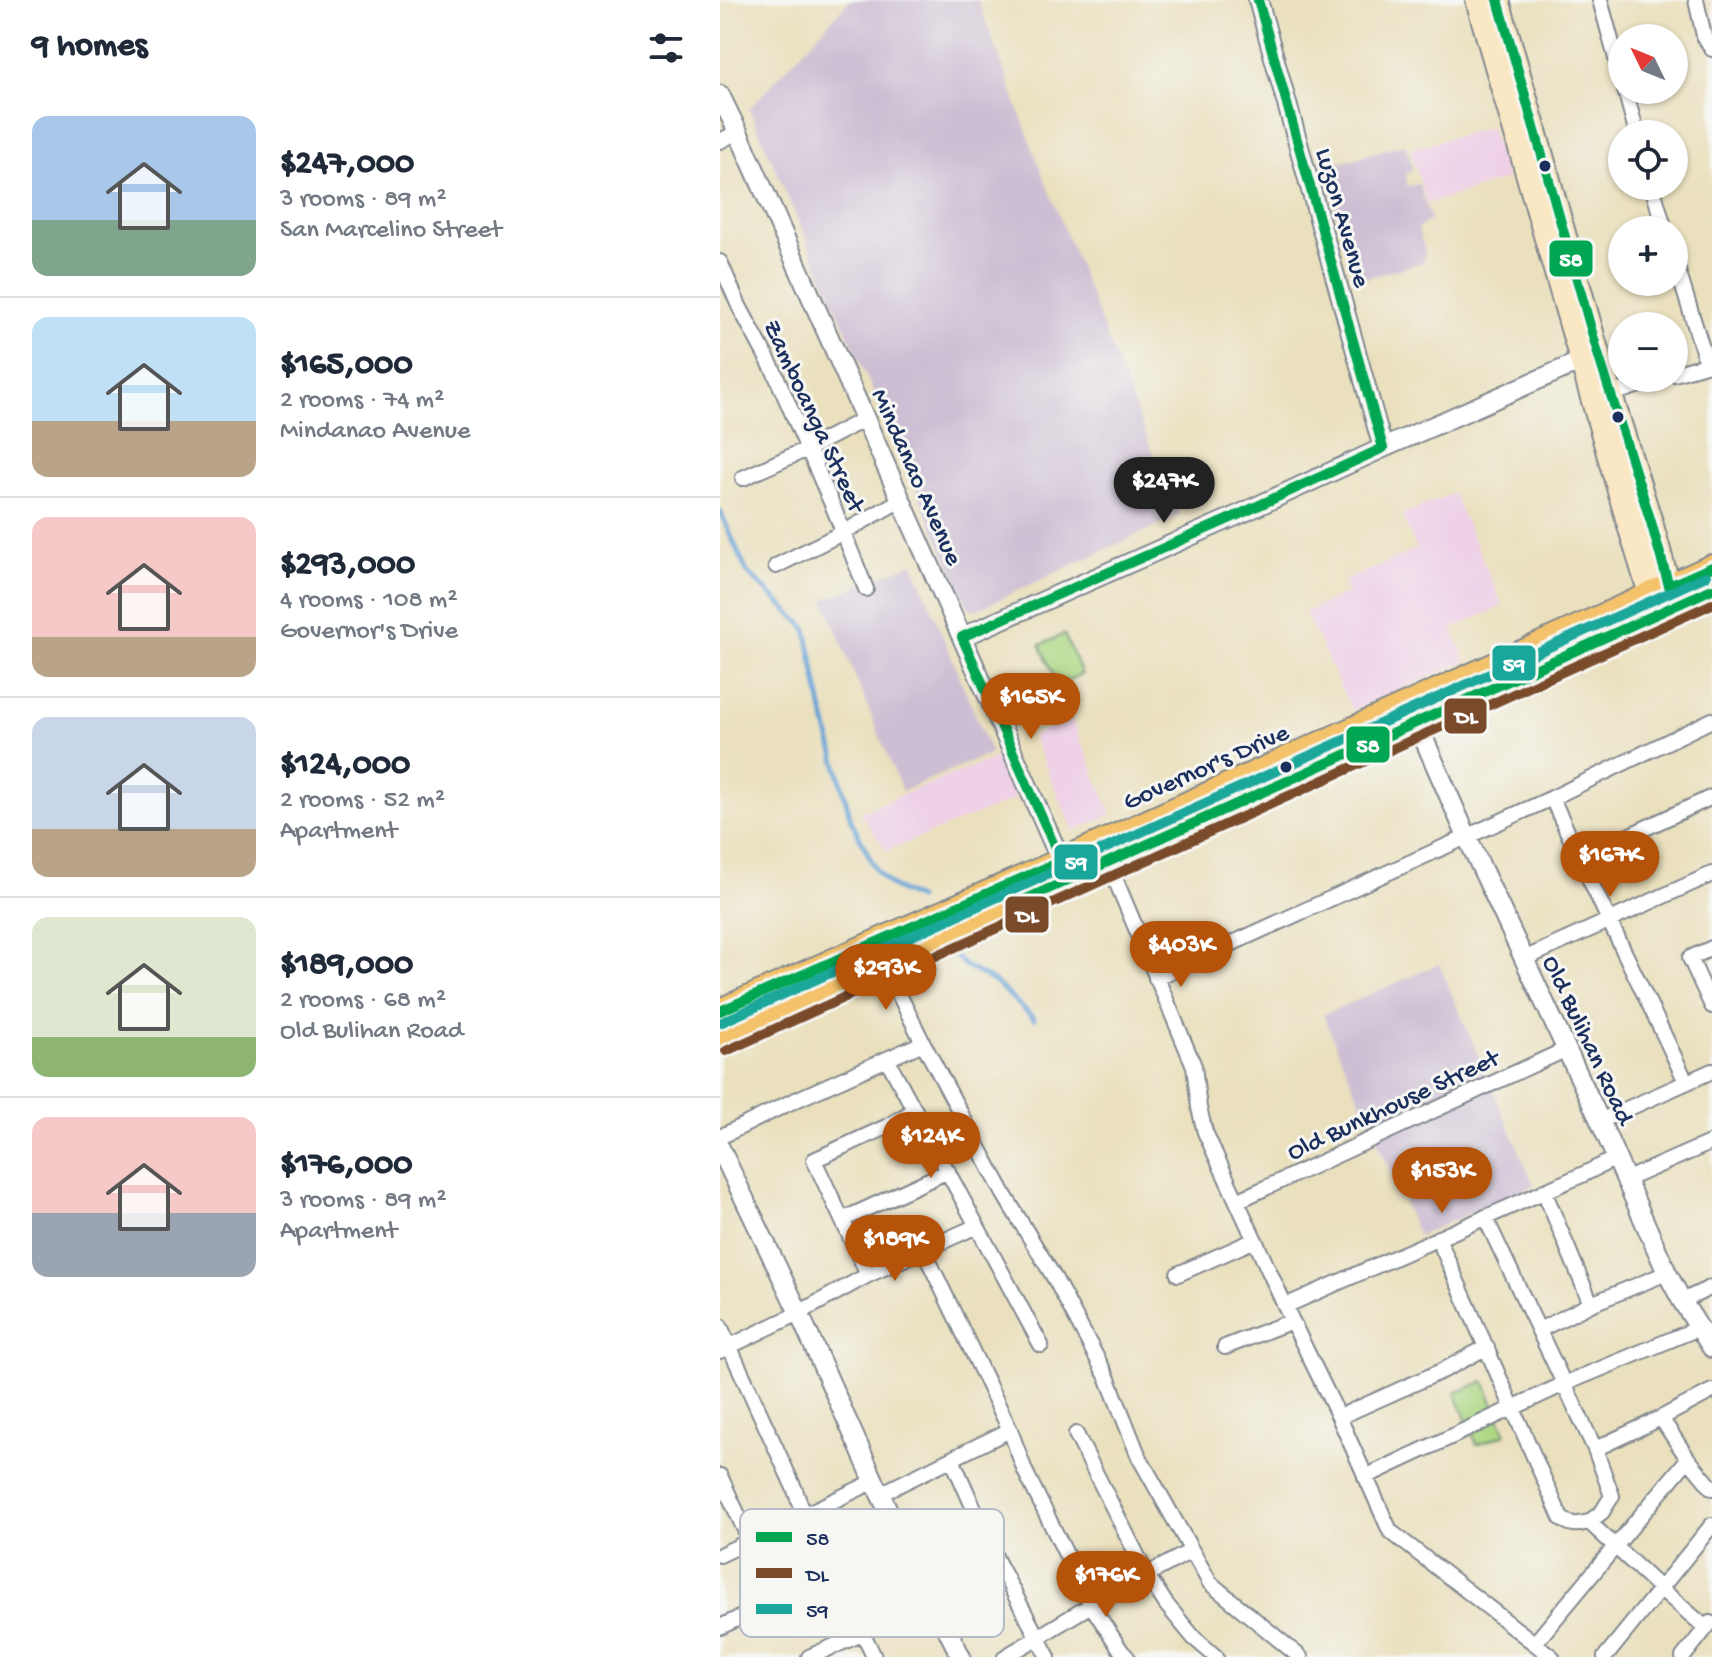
<!DOCTYPE html>
<meta charset="utf-8">
<style>
body{margin:0;font-family:"Gochi Hand",sans-serif;background:#f2f2f3;color:#1f2937;height:100vh;display:flex;flex-direction:column;font-size:30px;white-space:nowrap}
*{box-sizing:border-box;margin:0}
p{font-size:26px;color:#747a83}
.icon{flex:none;width:44px;height:44px;fill:none;stroke:currentColor;stroke-width:2;stroke-linecap:round;stroke-linejoin:round}
.map{position:relative;flex:1;overflow:hidden}
.drawer{display:flex;flex-direction:column;background:#fff;width:720px}
.drawer>*{flex:none}
.needle{width:52px;rotate:313deg}
.tools{position:absolute;left:888px;top:24px;display:grid;gap:16px}
.tools a{display:grid;place-items:center;width:80px;height:80px;border-radius:50%;background:#fff;box-shadow:0 2px 6px #0004;font-size:40px}
.price{position:absolute;translate:-50% -68px;padding:0 18px;border-radius:28px;background:#b45309;color:#fff;font-size:26px;line-height:52px;filter:drop-shadow(0 2px 4px #0008)}
.price::after{content:'';position:absolute;left:50%;top:48px;width:24px;height:18px;margin-left:-12px;background:inherit;clip-path:polygon(0 0,100% 0,50% 100%)}
.price.on{background:#222;color:#fff}
ul{padding:0;list-style:none}
li{display:flex;align-items:center;gap:24px;height:200px;padding:0 32px}
li+li{border-top:2px solid #e0e1e3}
li span{display:grid;place-items:center;flex:none;width:224px;height:160px;border-radius:16px;color:#555}
li>.icon{margin-inline-start:auto}
span .icon{width:96px;height:96px;fill:#fffc;stroke-width:1}
li b{font-size:34px}
h2{display:flex;justify-content:space-between;align-items:center;height:96px;padding:0 32px;font-size:34px}
main{display:flex;flex:1;min-height:0}
.map>svg:first-child{display:block}
.built{fill:#eed0e7}
.industrial{fill:#ccbed3}
.park{fill:#acd783;stroke:#648370;stroke-width:2}
.lines{fill:none;stroke-linecap:round;stroke-linejoin:round}
.stream{stroke:#63a1d5;stroke-width:5}
.minor-casing{stroke:#82888e;stroke-width:18}
.tertiary-casing{stroke:#82888e;stroke-width:22}
.secondary-casing{stroke:#82888e;stroke-width:26}
.trunk-casing{stroke:#82888e;stroke-width:28}
.minor{stroke:#fff;stroke-width:14}
.tertiary{stroke:#fff;stroke-width:18}
.secondary{stroke:#fae7c3;stroke-width:22}
.trunk{stroke:#f3c26a;stroke-width:24}
.bus-1-casing{stroke:#f6f6f2;stroke-width:16}
.bus-2-casing{stroke:#f6f6f2;stroke-width:16}
.bus-3-casing{stroke:#f6f6f2;stroke-width:16}
.bus-1{stroke:#00a651;stroke-width:10}
.bus-2{stroke:#7a4b2a;stroke-width:10}
.bus-3{stroke:#1aa79b;stroke-width:10}
.bus-dot{fill:#1b2f5e;stroke:#f6f6f2;stroke-width:3}
.labels{text-anchor:middle;stroke-width:6;stroke-linejoin:round;paint-order:stroke}
.street-label{font-size:26px;fill:#1b2f5e;stroke:#f6f6f2}
.key{fill:#f6f6f2;stroke:#b4bac6;stroke-width:2}
.key-label{font-size:22px;fill:#1b2f5e}
.line-badge{stroke:#f6f6f2;stroke-width:3}
.badge-label{font-size:22px;text-anchor:middle;font-weight:bold;fill:#fff}
</style>
<main>
<section class="drawer">
<h2>9 homes<svg class="icon" aria-label="filters" viewBox="0 0 24 24"><path d="M4 7h16M4 17h16"/><circle cx="9" cy="7" r="2"/><circle cx="15" cy="17" r="2"/></svg></h2>
<ul>
<li><span style="background:linear-gradient(#a9c7e8 65%,#7fa58c 0)"><svg class="icon" aria-label="home" viewBox="0 0 24 24"><path d="M3 11l9-7 9 7M6 9v11h12V9"/></svg></span><div><b>$247,000</b><p>3 rooms · 89 m²</p><p>San Marcelino Street</p></div></li>
<li><span style="background:linear-gradient(#bfe0f5 65%,#b9a48a 0)"><svg class="icon" aria-label="home" viewBox="0 0 24 24"><path d="M3 11l9-7 9 7M6 9v11h12V9"/></svg></span><div><b>$165,000</b><p>2 rooms · 74 m²</p><p>Mindanao Avenue</p></div></li>
<li><span style="background:linear-gradient(#f6c9c9 75%,#b9a48a 0)"><svg class="icon" aria-label="home" viewBox="0 0 24 24"><path d="M3 11l9-7 9 7M6 9v11h12V9"/></svg></span><div><b>$293,000</b><p>4 rooms · 108 m²</p><p>Governor's Drive</p></div></li>
<li><span style="background:linear-gradient(#c9d6e8 70%,#b9a48a 0)"><svg class="icon" aria-label="home" viewBox="0 0 24 24"><path d="M3 11l9-7 9 7M6 9v11h12V9"/></svg></span><div><b>$124,000</b><p>2 rooms · 52 m²</p><p>Apartment</p></div></li>
<li><span style="background:linear-gradient(#dfe7d0 75%,#8fb573 0)"><svg class="icon" aria-label="home" viewBox="0 0 24 24"><path d="M3 11l9-7 9 7M6 9v11h12V9"/></svg></span><div><b>$189,000</b><p>2 rooms · 68 m²</p><p>Old Bulihan Road</p></div></li>
<li><span style="background:linear-gradient(#f6c9c9 60%,#9aa5b1 0)"><svg class="icon" aria-label="home" viewBox="0 0 24 24"><path d="M3 11l9-7 9 7M6 9v11h12V9"/></svg></span><div><b>$176,000</b><p>3 rooms · 89 m²</p><p>Apartment</p></div></li>
</ul>
</section>
<div class="map">
<svg width="992" height="1657" viewBox="0 0 992 1657">
<rect width="100%" height="100%" fill="#f6f6f2"/>
<filter id="ink" filterUnits="userSpaceOnUse"><feTurbulence type="fractalNoise" baseFrequency=".0125" numOctaves="2"/><feDisplacementMap in="SourceGraphic" scale="16" xChannelSelector="R" yChannelSelector="G"/><feConvolveMatrix kernelMatrix="1 2 1 2 8 2 1 2 1" color-interpolation-filters="sRGB"/></filter>
<filter id="wash" filterUnits="userSpaceOnUse"><feTurbulence type="fractalNoise" baseFrequency=".006" numOctaves="4" result="noise"/><feDisplacementMap in="SourceGraphic" scale="32" xChannelSelector="R" yChannelSelector="G"/><feGaussianBlur stdDeviation="1.8" result="paint"/><feColorMatrix in="noise" values="0 0 0 0 0 0 0 0 0 0 0 0 0 0 0 0 0 1.4 0 .05"/><feComposite in="paint" operator="in"/></filter>
<g filter="url(#wash)">
<rect width="100%" height="100%" fill="#eae0bd"/>
<path class="built" d="M 770,127 L 787,179 L 707,204 L 690,149 Z
M 733,493 L 783,606 L 732,629 L 746,661 L 632,711 L 585,612 L 628,593 L 624,581 L 697,549 L 682,515 Z
M 351,718 L 392,814 L 354,831 L 312,736 Z
M 279,756 L 295,799 L 166,851 L 140,812 Z"/>
<path class="industrial" d="M 130,0 L 258,0 L 322,173 L 436,461 L 460,515 L 256,610 L 248,607 L 29,109 Z
M 685,144 L 693,168 L 686,175 L 687,186 L 699,184 L 711,220 L 698,228 L 705,251 L 703,262 L 636,281 L 604,167 Z
M 193,563 L 271,753 L 182,791 L 104,600 Z
M 719,964 L 814,1185 L 698,1236 L 603,1015 Z"/>
<path class="park" d="M 344,634 L 362,674 L 338,685 L 320,645 Z
M 764,1381 L 786,1434 L 757,1445 L 735,1393 Z"/>
<g class="lines">
<path class="stream" d="M 0,511 L 27,572 L 86,628 L 102,708 L 131,820 L 156,870 L 171,886 L 197,899
M 232,953 L 245,966 L 275,982 L 314,1019"/>
</g>
</g>
<g filter="url(#ink)">
<g class="lines">
<g class="minor-casing">
<path id="minor" d="M 880,0 L 902,80
M 976,0 L 984,36 L 992,49
M 905,90 L 917,134
M 0,141 L 18,132
M 932,186 L 945,230
M 954,258 L 987,364
M 0,262 L 19,306 L 54,371 L 114,509 L 146,589
M 954,374 L 992,363
M 885,396 L 942,378
M 23,478 L 87,449 L 145,419
M 56,566 L 124,532 L 181,500
M 832,798 C 875,894 922,987 966,1082
M 859,859 L 992,797
M 388,862 L 474,1066 L 479,1108 L 485,1132 L 572,1321 L 619,1417 L 670,1531 L 832,1657
M 992,948 L 970,958 L 992,1006
M 804,959 L 992,874
M 164,964 L 203,1043 L 285,1196 L 335,1279 L 388,1379 L 419,1457 L 490,1583 L 580,1657
M 436,978 L 832,798 L 992,720
M 203,1043 L 167,1059 L 321,1345
M 880,1121 L 992,1071
M 0,1137 L 69,1103 L 167,1059
M 905,1180 L 992,1142
M 824,1191 L 871,1304 L 947,1273
M 517,1201 L 847,1049
M 765,1217 L 875,1449 L 892,1496 L 882,1512 L 869,1522
M 122,1220 L 228,1171
M 718,1238 L 841,1518 C 851,1526 857,1525 869,1522 L 941,1589 L 986,1628
M 204,1251 L 290,1430 L 305,1471 L 371,1605 L 402,1652 L 407,1657
M 458,1274 L 535,1240
M 148,1275 L 94,1160 L 168,1126 L 195,1110
M 962,1301 L 992,1287
M 565,1306 L 864,1174 L 896,1158
M 0,1326 L 75,1490 C 85,1521 99,1549 113,1578 C 126,1605 142,1629 154,1657
M 819,1330 L 871,1304
M 505,1347 L 572,1321
M 0,1351 L 79,1313 L 148,1275 L 257,1226
M 619,1417 L 724,1370 L 767,1347
M 941,1418 L 968,1459 L 992,1488
M 356,1434 L 427,1575 L 446,1604 L 474,1638 L 496,1657
M 875,1449 L 941,1418 L 992,1391
M 232,1459 L 277,1561 L 328,1657
M 0,1476 L 30,1541
M 645,1477 L 844,1384 L 979,1328
M 160,1494 L 290,1430
M 0,1555 L 155,1481
M 0,1627 L 111,1575
M 815,1643 L 968,1459
M 89,1657 L 144,1633
M 285,1657 L 371,1605 L 471,1551
M 885,1657 L 992,1525
M 963,1657 L 990,1623"/>
</g>
<g class="tertiary-casing">
<path id="tertiary" d="M 538,0 L 663,448
M 0,95 L 18,132 L 345,870
M 242,637 L 518,515 L 663,448 L 861,361 L 872,359
M 693,714 L 747,837 L 880,1121 L 947,1273 L 962,1301 L 992,1348
M 0,1148 L 79,1313 L 160,1494 L 241,1657"/>
</g>
<g class="secondary-casing">
<path id="secondary" d="M 757,0 L 910,529 L 930,594 L 942,605
M 778,0 L 879,357 L 931,522 L 949,586 L 947,602"/>
</g>
<g class="trunk-casing">
<path id="trunk" d="M 0,1011 L 359,853 L 992,567
M 0,1038 L 992,589"/>
</g>
<use href="#minor" class="minor"/>
<use href="#tertiary" class="tertiary"/>
<use href="#secondary" class="secondary"/>
<use href="#trunk" class="trunk"/>
<g class="bus-1-casing">
<path id="bus-1" d="M 778,0 L 879,357 L 931,522 L 949,586 L 992,567
M 304,900 L 992,589
M 0,1011 L 341,861 L 242,637 L 518,515 L 663,448 L 538,0"/>
</g>
<g class="bus-2-casing">
<path id="bus-2" d="M 6,1051 L 992,604"/>
</g>
<g class="bus-3-casing">
<path id="bus-3" d="M 0,1023 L 986,576"/>
</g>
<use href="#bus-1" class="bus-1"/>
<use href="#bus-2" class="bus-2"/>
<use href="#bus-3" class="bus-3"/>
</g>
</g>
<g class="bus-dot">
<circle cx="825" cy="166" r="7"/>
<circle cx="898" cy="417" r="7"/>
<circle cx="566" cy="767" r="7"/>
</g>
<g class="labels">
<g class="street-label">
<text transform="translate(625 217) rotate(74)" y="9">Luzon Avenue</text>
<text transform="translate(96 415) rotate(65)" y="9">Zamboanga Street</text>
<text transform="translate(199 476) rotate(66)" y="9">Mindanao Avenue</text>
<text transform="translate(485 765) rotate(-24)" y="9">Governor's Drive</text>
<text transform="translate(870 1039) rotate(65)" y="9">Old Bulihan Road</text>
<text transform="translate(672 1103) rotate(-25)" y="9">Old Bunkhouse Street</text>
</g>
</g>
<rect x="20" y="1509" width="264" height="128" rx="12" class="key"/>
<rect x="36" y="1532" width="36" height="10" fill="#00a651"/>
<rect x="36" y="1568" width="36" height="10" fill="#7a4b2a"/>
<rect x="36" y="1604" width="36" height="10" fill="#1aa79b"/>
<g class="key-label">
<text x="86" y="1545">58</text>
<text x="86" y="1581">DL</text>
<text x="86" y="1617">59</text>
</g>
<g class="line-badge">
<rect x="828" y="239" width="46" height="39" rx="8" fill="#00a651"/>
<rect x="771" y="644" width="46" height="38" rx="8" fill="#1aa79b"/>
<rect x="723" y="697" width="45" height="38" rx="8" fill="#7a4b2a"/>
<rect x="625" y="725" width="46" height="39" rx="8" fill="#00a651"/>
<rect x="333" y="843" width="46" height="38" rx="8" fill="#1aa79b"/>
<rect x="284" y="895" width="46" height="39" rx="8" fill="#7a4b2a"/>
</g>
<g class="badge-label">
<text x="851" y="266">58</text>
<text x="794" y="671">59</text>
<text x="746" y="723">DL</text>
<text x="648" y="752">58</text>
<text x="356" y="869">59</text>
<text x="307" y="922">DL</text>
</g>
</svg>
<div class="tools">
<a><svg class="needle" viewBox="-14 -14 28 28"><path d="M0-13l5 13h-10z" fill="#e53935"/><path d="M0 13l5-13h-10z" fill="#747a83"/></svg></a>
<a><svg class="icon" aria-label="locate" viewBox="0 0 24 24"><circle cx="12" cy="12" r="6"/><path d="M12 2v4M12 18v4M2 12h4M18 12h4"/></svg></a>
<a>+</a>
<a>−</a>
</div>
<b class="price on" style="left:444px;top:525px">$247K</b>
<b class="price" style="left:311px;top:741px">$165K</b>
<b class="price" style="left:890px;top:899px">$167K</b>
<b class="price" style="left:461px;top:989px">$403K</b>
<b class="price" style="left:166px;top:1012px">$293K</b>
<b class="price" style="left:211px;top:1180px">$124K</b>
<b class="price" style="left:722px;top:1215px">$153K</b>
<b class="price" style="left:175px;top:1283px">$189K</b>
<b class="price" style="left:386px;top:1619px">$176K</b>
</div>
</main>
